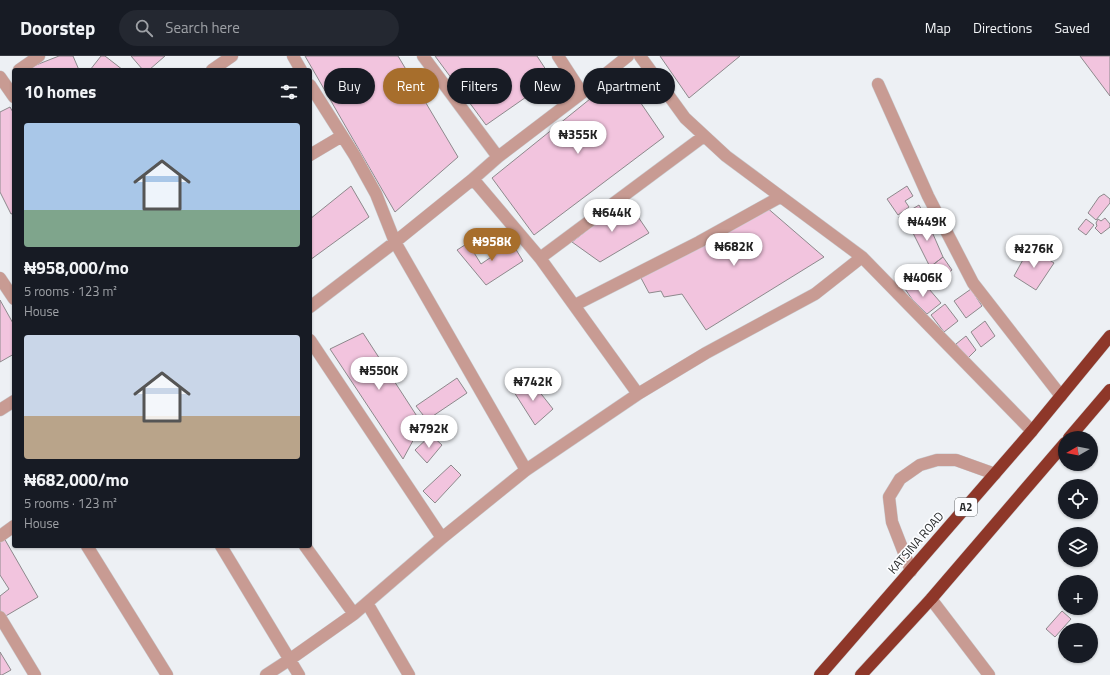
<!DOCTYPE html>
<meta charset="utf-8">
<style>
body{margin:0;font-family:"Titillium Web",sans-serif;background:#242831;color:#f1f3f6;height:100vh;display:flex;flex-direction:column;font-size:15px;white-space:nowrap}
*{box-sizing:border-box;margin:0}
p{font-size:13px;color:#9ea1a6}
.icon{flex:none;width:22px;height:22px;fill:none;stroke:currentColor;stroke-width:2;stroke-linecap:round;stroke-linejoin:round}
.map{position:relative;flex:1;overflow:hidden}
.side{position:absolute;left:12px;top:12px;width:300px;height:480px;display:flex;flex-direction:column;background:#171b24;border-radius:4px;box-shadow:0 1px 3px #0004}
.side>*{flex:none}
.banner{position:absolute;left:324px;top:12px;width:380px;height:36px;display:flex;gap:8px}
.needle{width:26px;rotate:261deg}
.controls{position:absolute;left:1058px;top:375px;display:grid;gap:8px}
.controls a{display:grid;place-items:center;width:40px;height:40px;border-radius:50%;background:#171b24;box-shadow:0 1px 3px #0004;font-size:20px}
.price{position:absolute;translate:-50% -34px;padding:0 9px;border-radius:14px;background:#fff;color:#222;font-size:13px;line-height:26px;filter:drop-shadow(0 1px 2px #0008)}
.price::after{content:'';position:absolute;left:50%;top:24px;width:12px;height:9px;margin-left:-6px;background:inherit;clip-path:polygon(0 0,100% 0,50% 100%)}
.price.selected{background:#a76e2c;color:#fff}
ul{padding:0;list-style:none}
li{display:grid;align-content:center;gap:8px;height:212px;padding:0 12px}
li span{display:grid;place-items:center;height:124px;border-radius:4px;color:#555}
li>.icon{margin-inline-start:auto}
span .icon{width:72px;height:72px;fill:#fffc;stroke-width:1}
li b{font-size:17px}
h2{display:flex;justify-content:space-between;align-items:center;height:48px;padding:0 12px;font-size:17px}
.chip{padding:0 14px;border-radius:18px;background:#171b24;box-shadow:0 1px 3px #0004;font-size:14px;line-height:36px}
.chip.selected{background:#a76e2c;color:#fff}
header{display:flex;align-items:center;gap:24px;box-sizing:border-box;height:56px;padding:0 20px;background:#171b24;border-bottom:1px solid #363941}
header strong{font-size:19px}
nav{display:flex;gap:22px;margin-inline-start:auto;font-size:14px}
.search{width:280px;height:36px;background:#242831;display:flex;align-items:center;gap:10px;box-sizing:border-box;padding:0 14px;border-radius:22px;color:#9ea1a6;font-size:15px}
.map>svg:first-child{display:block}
.building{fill:#f2c4de;stroke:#8d898c}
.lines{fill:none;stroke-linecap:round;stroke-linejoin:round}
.minor-casing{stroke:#c9ccd0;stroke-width:13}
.highway-casing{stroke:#c9ccd0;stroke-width:13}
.minor{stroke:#c89b93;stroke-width:12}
.highway{stroke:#8e3729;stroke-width:12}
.labels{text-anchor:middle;stroke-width:3.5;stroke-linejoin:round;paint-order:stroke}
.shield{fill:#fcfdff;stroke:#67696a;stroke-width:1}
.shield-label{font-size:11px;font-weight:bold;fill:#27292a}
.street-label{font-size:12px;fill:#27292a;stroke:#fcfdff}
</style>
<header>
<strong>Doorstep</strong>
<div class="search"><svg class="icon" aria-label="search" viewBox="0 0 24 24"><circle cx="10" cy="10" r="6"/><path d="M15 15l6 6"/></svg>Search here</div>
<nav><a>Map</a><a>Directions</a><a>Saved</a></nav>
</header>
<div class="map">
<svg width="1110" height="619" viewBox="0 0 1110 619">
<rect width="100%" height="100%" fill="#edf0f4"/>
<path class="building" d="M 59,0 L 73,0 L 79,14 L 32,14 L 31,11 Z
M 101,0 L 105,0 L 123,14 L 90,14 Z
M 131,0 L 165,0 L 149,14 L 143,14 Z
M 305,0 L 398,0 L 458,101 L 395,156 Z
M 435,0 L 537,0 L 552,23 L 486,69 Z
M 660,0 L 740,0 L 689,42 Z
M 1080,0 L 1110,0 L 1110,40 Z
M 621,18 L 664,81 L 534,179 L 492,122 Z
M 10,51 L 14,58 L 14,157 L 11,158 L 0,136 L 0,56 Z
M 351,130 L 369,161 L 310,204 L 310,163 Z
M 907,130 L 913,140 L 905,145 L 909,151 L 898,159 L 887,143 Z
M 1104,138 L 1110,143 L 1110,147 L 1096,164 L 1088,157 L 1099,141 Z
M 626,143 L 649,177 L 600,206 L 572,186 Z
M 919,149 L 926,162 L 905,174 L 899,161 Z
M 765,150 L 824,201 L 706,274 L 682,238 L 664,241 L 661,235 L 649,237 L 641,222 Z
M 926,162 L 943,201 L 930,211 L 910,171 Z
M 1105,162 L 1110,168 L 1110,171 L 1101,178 L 1095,172 L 1097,170 L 1096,167 L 1098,163 L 1101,165 Z
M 1086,163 L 1094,169 L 1086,179 L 1078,173 Z
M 468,187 L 481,208 L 512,187 L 523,205 L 486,229 L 457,194 Z
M 1030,191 L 1054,207 L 1036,234 L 1014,220 Z
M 943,201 L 952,214 L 922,238 L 912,225 Z
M 912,225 L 922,238 L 929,233 L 941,247 L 927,258 L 912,243 L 905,233 Z
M 971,233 L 982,250 L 966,262 L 954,245 Z
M 0,244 L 14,269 L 14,298 L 0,306 Z
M 945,248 L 958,265 L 944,276 L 931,259 Z
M 985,265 L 995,280 L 981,291 L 971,276 Z
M 363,277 L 422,368 L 403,403 L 330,293 Z
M 966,280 L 976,294 L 967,303 L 956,288 Z
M 457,322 L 467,337 L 427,364 L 416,350 Z
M 531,325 L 553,353 L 535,369 L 514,336 Z
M 431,379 L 442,389 L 427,407 L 415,394 Z
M 451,409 L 461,419 L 435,447 L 423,435 Z
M 4,482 L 38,541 L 4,561 L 0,554 L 0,540 L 9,533 L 0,519 L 0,485 Z
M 1062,555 L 1071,563 L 1055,581 L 1046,573 Z
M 0,596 L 11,614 L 2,619 L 0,619 Z"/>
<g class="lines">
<g class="minor-casing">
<path id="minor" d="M 293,0 L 301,14
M 423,0 L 498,101
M 558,0 L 582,37
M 640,0 L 685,62 L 726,100 L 862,201 L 1032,375
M 19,14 L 39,0
M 212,14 L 232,0
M 0,21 L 14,41
M 878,28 L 928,140 L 973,227 L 1061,340
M 310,29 L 355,100 L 376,138 L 395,186 L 526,414
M 310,99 L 342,80
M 473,123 L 540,202 L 638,338
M 540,202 L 704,80
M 0,222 L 14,243
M 575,249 L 699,186 L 780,141
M 310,251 L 395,186 L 473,123 L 498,101 L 582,37 L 628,0
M 310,284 L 442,482
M 0,354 L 14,345
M 0,480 L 14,470
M 87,490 L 167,619
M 221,490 L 299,619
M 305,490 L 354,558
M 911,515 L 892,466 L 889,441 L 900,423 L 920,409 L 937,404 L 956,404 L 995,418
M 931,543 L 989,619
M 367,547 L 409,619
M 0,561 L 35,619
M 266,619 L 289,604 L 354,558 L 442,482 L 526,414 L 638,338 L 706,297 L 815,238 L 862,201"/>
</g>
<g class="highway-casing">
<path id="highway" d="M 1069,382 L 1110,334
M 820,619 L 1032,375 L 1110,280
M 861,619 L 931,543 L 1065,387"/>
</g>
<use href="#minor" class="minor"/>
<use href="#highway" class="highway"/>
</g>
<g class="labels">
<rect class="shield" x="955" y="442" width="22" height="18" rx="3"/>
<g class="shield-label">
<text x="966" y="455">A2</text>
</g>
<g class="street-label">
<text transform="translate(916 487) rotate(-49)" y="4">KATSINA ROAD</text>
</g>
</g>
</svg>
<div class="controls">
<a><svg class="needle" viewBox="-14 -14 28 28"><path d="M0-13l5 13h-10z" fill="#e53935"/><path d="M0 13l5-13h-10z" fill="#9ea1a6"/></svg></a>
<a><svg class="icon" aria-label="locate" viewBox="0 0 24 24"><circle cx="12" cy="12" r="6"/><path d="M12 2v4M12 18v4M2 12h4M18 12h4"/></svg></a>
<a><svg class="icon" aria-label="layers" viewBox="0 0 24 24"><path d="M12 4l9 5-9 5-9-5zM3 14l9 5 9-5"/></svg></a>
<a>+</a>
<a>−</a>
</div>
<b class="price" style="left:578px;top:99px">₦355K</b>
<b class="price" style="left:612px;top:177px">₦644K</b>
<b class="price" style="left:927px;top:186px">₦449K</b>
<b class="price selected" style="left:492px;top:206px">₦958K</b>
<b class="price" style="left:734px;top:211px">₦682K</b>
<b class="price" style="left:1034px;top:213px">₦276K</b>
<b class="price" style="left:923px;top:242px">₦406K</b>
<b class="price" style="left:379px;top:335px">₦550K</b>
<b class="price" style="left:533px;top:346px">₦742K</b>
<b class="price" style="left:429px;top:393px">₦792K</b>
<div class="banner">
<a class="chip">Buy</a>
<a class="chip selected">Rent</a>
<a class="chip">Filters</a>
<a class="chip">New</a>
<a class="chip">Apartment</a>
</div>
<section class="side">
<h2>10 homes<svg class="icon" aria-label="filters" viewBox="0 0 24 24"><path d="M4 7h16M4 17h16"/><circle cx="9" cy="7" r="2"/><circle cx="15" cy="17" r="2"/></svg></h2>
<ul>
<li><span style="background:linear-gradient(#a9c7e8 70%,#7fa58c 0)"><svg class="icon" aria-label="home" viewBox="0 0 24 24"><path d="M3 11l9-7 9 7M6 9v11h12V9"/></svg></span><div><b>₦958,000/mo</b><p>5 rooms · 123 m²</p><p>House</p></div></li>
<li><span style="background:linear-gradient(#c9d6e8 65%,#b9a48a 0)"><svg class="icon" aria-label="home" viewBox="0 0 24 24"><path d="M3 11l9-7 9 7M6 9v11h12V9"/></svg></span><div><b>₦682,000/mo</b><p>5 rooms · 123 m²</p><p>House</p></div></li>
</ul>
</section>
</div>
